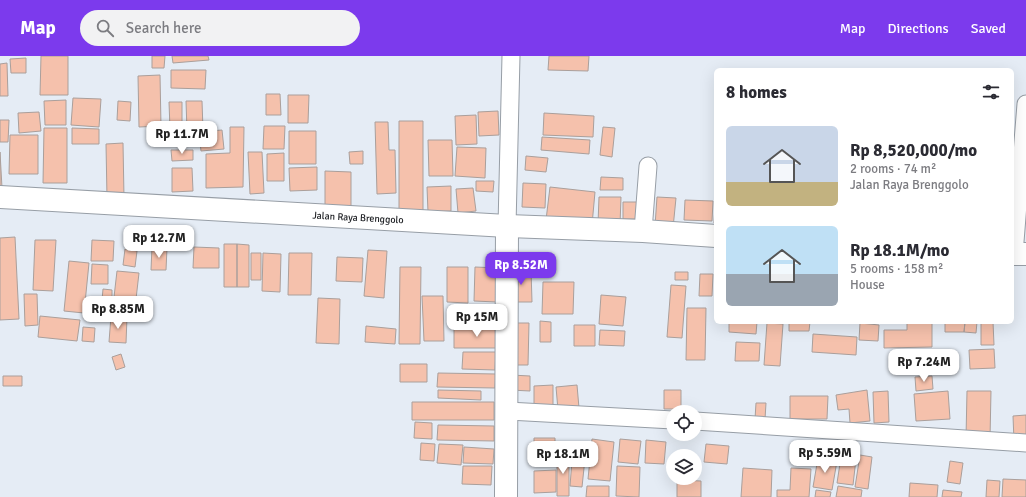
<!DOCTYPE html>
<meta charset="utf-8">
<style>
body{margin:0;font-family:Signika,sans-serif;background:#f2f2f3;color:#2b2b33;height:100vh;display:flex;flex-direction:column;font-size:15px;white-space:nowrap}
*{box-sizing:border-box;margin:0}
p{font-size:13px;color:#7c7c81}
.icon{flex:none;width:22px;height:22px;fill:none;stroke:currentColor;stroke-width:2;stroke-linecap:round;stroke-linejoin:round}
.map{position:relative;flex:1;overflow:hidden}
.panel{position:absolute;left:714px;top:12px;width:300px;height:256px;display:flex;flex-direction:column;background:#fff;border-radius:6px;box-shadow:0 4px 16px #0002}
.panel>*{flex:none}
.buttons{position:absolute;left:666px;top:349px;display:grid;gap:8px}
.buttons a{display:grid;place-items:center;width:36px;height:36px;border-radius:50%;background:#fff;box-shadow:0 4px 16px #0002;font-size:20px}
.price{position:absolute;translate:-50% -34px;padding:0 9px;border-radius:8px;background:#fff;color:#222;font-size:13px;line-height:26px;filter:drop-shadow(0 1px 2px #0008)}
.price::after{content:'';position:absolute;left:50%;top:24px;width:12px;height:9px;margin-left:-6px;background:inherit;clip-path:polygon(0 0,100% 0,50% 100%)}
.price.active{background:#7c3aed;color:#fff}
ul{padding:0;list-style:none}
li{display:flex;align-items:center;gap:12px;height:100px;padding:0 12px}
li span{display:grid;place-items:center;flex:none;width:112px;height:80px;border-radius:6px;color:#555}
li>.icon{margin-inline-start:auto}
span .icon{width:48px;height:48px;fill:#fffc;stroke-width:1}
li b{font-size:17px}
h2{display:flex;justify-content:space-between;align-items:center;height:48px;padding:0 12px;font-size:17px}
header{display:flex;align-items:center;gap:24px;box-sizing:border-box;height:56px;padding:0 20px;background:#7c3aed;color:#fff}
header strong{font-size:19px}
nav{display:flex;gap:22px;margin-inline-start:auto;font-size:14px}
.search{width:280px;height:36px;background:#f2f2f3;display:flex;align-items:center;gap:10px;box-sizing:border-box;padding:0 14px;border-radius:22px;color:#7c7c81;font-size:15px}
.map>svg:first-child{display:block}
.building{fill:#f5c1ac;stroke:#aa9f9b}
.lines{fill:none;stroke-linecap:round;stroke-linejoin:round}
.minor-casing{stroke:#979ea6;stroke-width:19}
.tertiary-casing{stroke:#979ea6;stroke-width:24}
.secondary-casing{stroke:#979ea6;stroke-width:24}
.minor{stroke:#fff;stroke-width:17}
.tertiary{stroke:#fff;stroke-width:22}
.secondary{stroke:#fff;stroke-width:22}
.labels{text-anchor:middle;stroke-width:4;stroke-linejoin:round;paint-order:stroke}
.street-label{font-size:10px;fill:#202226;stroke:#fff}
</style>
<header>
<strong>Map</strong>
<div class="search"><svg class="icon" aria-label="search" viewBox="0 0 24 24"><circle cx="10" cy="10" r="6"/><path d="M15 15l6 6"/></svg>Search here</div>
<nav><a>Map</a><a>Directions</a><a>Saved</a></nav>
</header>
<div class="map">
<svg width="1026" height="441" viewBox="0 0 1026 441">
<rect width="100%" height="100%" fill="#e5ecf5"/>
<path class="building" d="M 41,0 L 68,0 L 68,39 L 40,39 Z
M 152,0 L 165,0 L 164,12 L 152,12 Z
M 172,0 L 208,0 L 209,4 L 173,7 Z
M 549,0 L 589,0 L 588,15 L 548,14 Z
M 26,2 L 26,17 L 11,17 L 10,3 Z
M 7,7 L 8,40 L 0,40 L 0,8 Z
M 171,14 L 206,14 L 205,33 L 171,32 Z
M 160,19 L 161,70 L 139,71 L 138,20 Z
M 266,38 L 280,38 L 281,59 L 266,59 Z
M 288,39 L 309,39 L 308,67 L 288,67 Z
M 73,42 L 101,43 L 99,71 L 71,69 Z
M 66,44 L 66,69 L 45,69 L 44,45 Z
M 118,45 L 131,46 L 130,65 L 117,64 Z
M 186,45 L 202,45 L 203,74 L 187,75 Z
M 169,46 L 182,46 L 182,73 L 170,73 Z
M 498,55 L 499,79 L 479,80 L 478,56 Z
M 39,56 L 41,75 L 19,77 L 18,57 Z
M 544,57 L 594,60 L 593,81 L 543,79 Z
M 476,59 L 477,88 L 456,89 L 455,60 Z
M 0,64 L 9,64 L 8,86 L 0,86 Z
M 399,65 L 423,65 L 423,157 L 399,157 Z
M 375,66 L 388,66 L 389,94 L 395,94 L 396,137 L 377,138 Z
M 264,70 L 285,70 L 284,93 L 263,93 Z
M 230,71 L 244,71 L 243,131 L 206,132 L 206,98 L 230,97 Z
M 603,71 L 615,72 L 612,101 L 600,99 Z
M 44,72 L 67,72 L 67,127 L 43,127 Z
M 72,72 L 99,73 L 99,88 L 72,88 Z
M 222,74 L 224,93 L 201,95 L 199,76 Z
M 289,75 L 316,75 L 316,108 L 289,108 Z
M 10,79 L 38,79 L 38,118 L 9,118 Z
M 542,81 L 590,84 L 589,98 L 541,94 Z
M 428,84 L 452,84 L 453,120 L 429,120 Z
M 123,87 L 124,142 L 107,142 L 106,88 Z
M 457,91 L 486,92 L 485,122 L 455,120 Z
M 171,94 L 193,94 L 193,104 L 172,105 Z
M 363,95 L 363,108 L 350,108 L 349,96 Z
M 0,96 L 2,132 L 0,132 Z
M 248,96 L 262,96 L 264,137 L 250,138 Z
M 284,97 L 284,125 L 267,125 L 267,98 Z
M 526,100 L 548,102 L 546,116 L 525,114 Z
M 317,111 L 317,134 L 290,135 L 289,112 Z
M 172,112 L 192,112 L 193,135 L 172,136 Z
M 325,115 L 351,116 L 351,152 L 325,151 Z
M 601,121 L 623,122 L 623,134 L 600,134 Z
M 476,125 L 494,125 L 493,136 L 476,135 Z
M 523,127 L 546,128 L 545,152 L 522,151 Z
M 451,130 L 451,155 L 428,156 L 427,131 Z
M 550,131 L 595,136 L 592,169 L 546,164 Z
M 473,132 L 476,155 L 458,157 L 456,133 Z
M 716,132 L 716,167 L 714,167 Z
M 599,141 L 621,141 L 620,169 L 598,168 Z
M 657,141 L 676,142 L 673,172 L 655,170 Z
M 685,144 L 713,145 L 712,165 L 684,164 Z
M 623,146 L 642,146 L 642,163 L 623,163 Z
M 15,181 L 19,263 L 0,264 L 0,182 Z
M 35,184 L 56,184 L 53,235 L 33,234 Z
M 92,184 L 114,185 L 113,205 L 91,205 Z
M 224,188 L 237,188 L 237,231 L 224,231 Z
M 237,188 L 249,189 L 249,231 L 237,231 Z
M 152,191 L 167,192 L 166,214 L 151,214 Z
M 194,191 L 219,192 L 219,212 L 193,212 Z
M 125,193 L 137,195 L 135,211 L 123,209 Z
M 368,194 L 387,195 L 384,242 L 364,240 Z
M 251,197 L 261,197 L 261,224 L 251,224 Z
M 263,197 L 281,198 L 280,236 L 262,235 Z
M 289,197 L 312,197 L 311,239 L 288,239 Z
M 337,201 L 363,202 L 362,226 L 336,225 Z
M 69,205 L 89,207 L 84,257 L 64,255 Z
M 92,208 L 108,209 L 108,228 L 91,228 Z
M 400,211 L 421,211 L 420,288 L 399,288 Z
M 447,211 L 468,211 L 468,247 L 447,246 Z
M 475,211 L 499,212 L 497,246 L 474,245 Z
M 531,214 L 532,246 L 511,246 L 510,215 Z
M 117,215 L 139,217 L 136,243 L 114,241 Z
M 675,216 L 688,216 L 688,224 L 675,224 Z
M 700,218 L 713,218 L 712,240 L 699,240 Z
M 543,226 L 574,226 L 573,258 L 542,258 Z
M 671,229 L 686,230 L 682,282 L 667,281 Z
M 103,233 L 112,234 L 112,244 L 131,245 L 130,257 L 101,255 Z
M 24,238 L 37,238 L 38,269 L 25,270 Z
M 601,239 L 626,241 L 623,270 L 599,268 Z
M 422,240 L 443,240 L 444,285 L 424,285 Z
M 318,242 L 340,243 L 339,288 L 316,287 Z
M 491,251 L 491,268 L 464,269 L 463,253 Z
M 687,252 L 706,252 L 705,304 L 686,304 Z
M 40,260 L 80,264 L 77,285 L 38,281 Z
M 111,260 L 127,261 L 126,287 L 109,286 Z
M 540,265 L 551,266 L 551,286 L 540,286 Z
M 729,266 L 757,266 L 756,278 L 729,276 Z
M 789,266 L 810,266 L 809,275 L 789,275 Z
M 907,266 L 932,266 L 932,291 L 884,292 L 884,274 L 907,274 Z
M 945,266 L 965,266 L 964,276 L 945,276 Z
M 965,266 L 977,266 L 976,277 L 964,276 Z
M 981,266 L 993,266 L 994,289 L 981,289 Z
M 510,267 L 529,267 L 528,309 L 509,309 Z
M 767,267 L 783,268 L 780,310 L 764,309 Z
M 860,267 L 879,269 L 878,285 L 859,284 Z
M 574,269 L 595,269 L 595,290 L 574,290 Z
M 366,270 L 396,273 L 395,288 L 365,286 Z
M 83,271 L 95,272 L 94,286 L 82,285 Z
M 454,272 L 500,272 L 500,292 L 454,292 Z
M 600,274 L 625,275 L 624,290 L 599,289 Z
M 813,278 L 857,281 L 856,299 L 812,296 Z
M 736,286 L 760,287 L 759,305 L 735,305 Z
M 994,293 L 995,312 L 970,313 L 969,294 Z
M 463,296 L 496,296 L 495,314 L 462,313 Z
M 121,298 L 125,311 L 116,314 L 112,301 Z
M 400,308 L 427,308 L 427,326 L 400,326 Z
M 438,317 L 496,318 L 495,332 L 437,331 Z
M 511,319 L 530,320 L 530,335 L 510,334 Z
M 3,320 L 22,320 L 22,330 L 3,330 Z
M 932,320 L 933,333 L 916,335 L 915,321 Z
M 553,329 L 553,353 L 534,354 L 534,330 Z
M 577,329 L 579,352 L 558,354 L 556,331 Z
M 438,334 L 481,335 L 481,344 L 438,342 Z
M 664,334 L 681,334 L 681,353 L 664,353 Z
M 867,334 L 870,365 L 850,367 L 849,353 L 838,354 L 836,339 Z
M 888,335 L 889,366 L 874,367 L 873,336 Z
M 948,335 L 950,363 L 916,365 L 914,338 Z
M 967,335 L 991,335 L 990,382 L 966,382 Z
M 790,340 L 828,340 L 827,363 L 790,363 Z
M 412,346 L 494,346 L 494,364 L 412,364 Z
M 756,347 L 766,347 L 765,363 L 755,363 Z
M 1026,359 L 1026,384 L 1014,385 L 1013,360 Z
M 415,366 L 432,367 L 432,383 L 414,382 Z
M 438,369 L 494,370 L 494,385 L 437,384 Z
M 534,382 L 555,382 L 555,399 L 534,399 Z
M 592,383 L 614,386 L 610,425 L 588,423 Z
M 620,383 L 641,385 L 638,408 L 618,406 Z
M 646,384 L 666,386 L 664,408 L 645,407 Z
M 421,387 L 435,388 L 434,405 L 420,404 Z
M 439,388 L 463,389 L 461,409 L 437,407 Z
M 706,388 L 729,390 L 727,408 L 704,406 Z
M 464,391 L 494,393 L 493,408 L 463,407 Z
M 573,392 L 586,393 L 582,431 L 570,430 Z
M 557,398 L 569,398 L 569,440 L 557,440 Z
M 860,399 L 872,401 L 868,433 L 855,431 Z
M 841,401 L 856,403 L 853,429 L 837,427 Z
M 818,402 L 837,405 L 832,434 L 813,431 Z
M 950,405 L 963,407 L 960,428 L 947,426 Z
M 463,410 L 492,410 L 491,429 L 462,428 Z
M 617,410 L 640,411 L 639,441 L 616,440 Z
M 743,412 L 772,414 L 771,441 L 741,441 Z
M 791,412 L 811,413 L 809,441 L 777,441 L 777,434 L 790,434 Z
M 556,414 L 556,436 L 534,437 L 534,415 Z
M 1003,423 L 1026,424 L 1026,441 L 1002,441 Z
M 677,424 L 701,425 L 701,441 L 677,441 Z
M 987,424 L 1000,425 L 999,441 L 986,441 Z
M 910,427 L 938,429 L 937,441 L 909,441 Z
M 587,430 L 609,430 L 609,441 L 586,441 Z
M 838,430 L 862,434 L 861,441 L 836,441 Z
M 816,434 L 831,436 L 830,441 L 815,441 Z
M 943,434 L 962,436 L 961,441 L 942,441 Z"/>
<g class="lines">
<g class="minor-casing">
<path id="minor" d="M 507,170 L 511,0
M 643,175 L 648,110
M 1014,198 L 1026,48
M 507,355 L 673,364
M 695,365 L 1026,387"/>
</g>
<g class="tertiary-casing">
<path id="tertiary" d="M 506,441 L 507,170"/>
</g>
<g class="secondary-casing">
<path id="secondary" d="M 0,141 L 507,170 L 643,175 L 716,180
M 1012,198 L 1026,198"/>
</g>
<use href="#minor" class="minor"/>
<use href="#tertiary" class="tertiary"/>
<use href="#secondary" class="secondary"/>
</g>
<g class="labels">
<g class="street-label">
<text transform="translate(358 161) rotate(3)" y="4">Jalan Raya Brenggolo</text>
</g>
</g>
</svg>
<div class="buttons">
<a><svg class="icon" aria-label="locate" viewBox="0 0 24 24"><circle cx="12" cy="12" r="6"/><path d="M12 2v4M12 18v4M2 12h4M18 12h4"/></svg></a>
<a><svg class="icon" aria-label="layers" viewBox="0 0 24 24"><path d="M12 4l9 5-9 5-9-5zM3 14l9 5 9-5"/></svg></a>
</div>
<b class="price" style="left:182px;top:99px">Rp 11.7M</b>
<b class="price" style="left:159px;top:203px">Rp 12.7M</b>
<b class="price active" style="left:521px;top:230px">Rp 8.52M</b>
<b class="price" style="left:118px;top:274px">Rp 8.85M</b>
<b class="price" style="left:477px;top:282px">Rp 15M</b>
<b class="price" style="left:924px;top:327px">Rp 7.24M</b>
<b class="price" style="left:825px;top:418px">Rp 5.59M</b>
<b class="price" style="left:563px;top:419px">Rp 18.1M</b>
<section class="panel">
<h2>8 homes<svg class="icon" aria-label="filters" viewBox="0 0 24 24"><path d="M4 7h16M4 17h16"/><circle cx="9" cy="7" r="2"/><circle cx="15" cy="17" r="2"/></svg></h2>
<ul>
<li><span style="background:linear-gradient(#c9d6e8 70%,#c2b280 0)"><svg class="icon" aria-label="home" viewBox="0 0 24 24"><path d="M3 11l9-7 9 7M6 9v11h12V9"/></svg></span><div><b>Rp 8,520,000/mo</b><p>2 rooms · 74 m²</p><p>Jalan Raya Brenggolo</p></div></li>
<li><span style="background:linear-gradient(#bfe0f5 60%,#9aa5b1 0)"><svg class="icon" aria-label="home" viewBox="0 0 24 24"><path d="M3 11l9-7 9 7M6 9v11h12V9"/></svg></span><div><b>Rp 18.1M/mo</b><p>5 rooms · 158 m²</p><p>House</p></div></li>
</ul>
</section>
</div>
